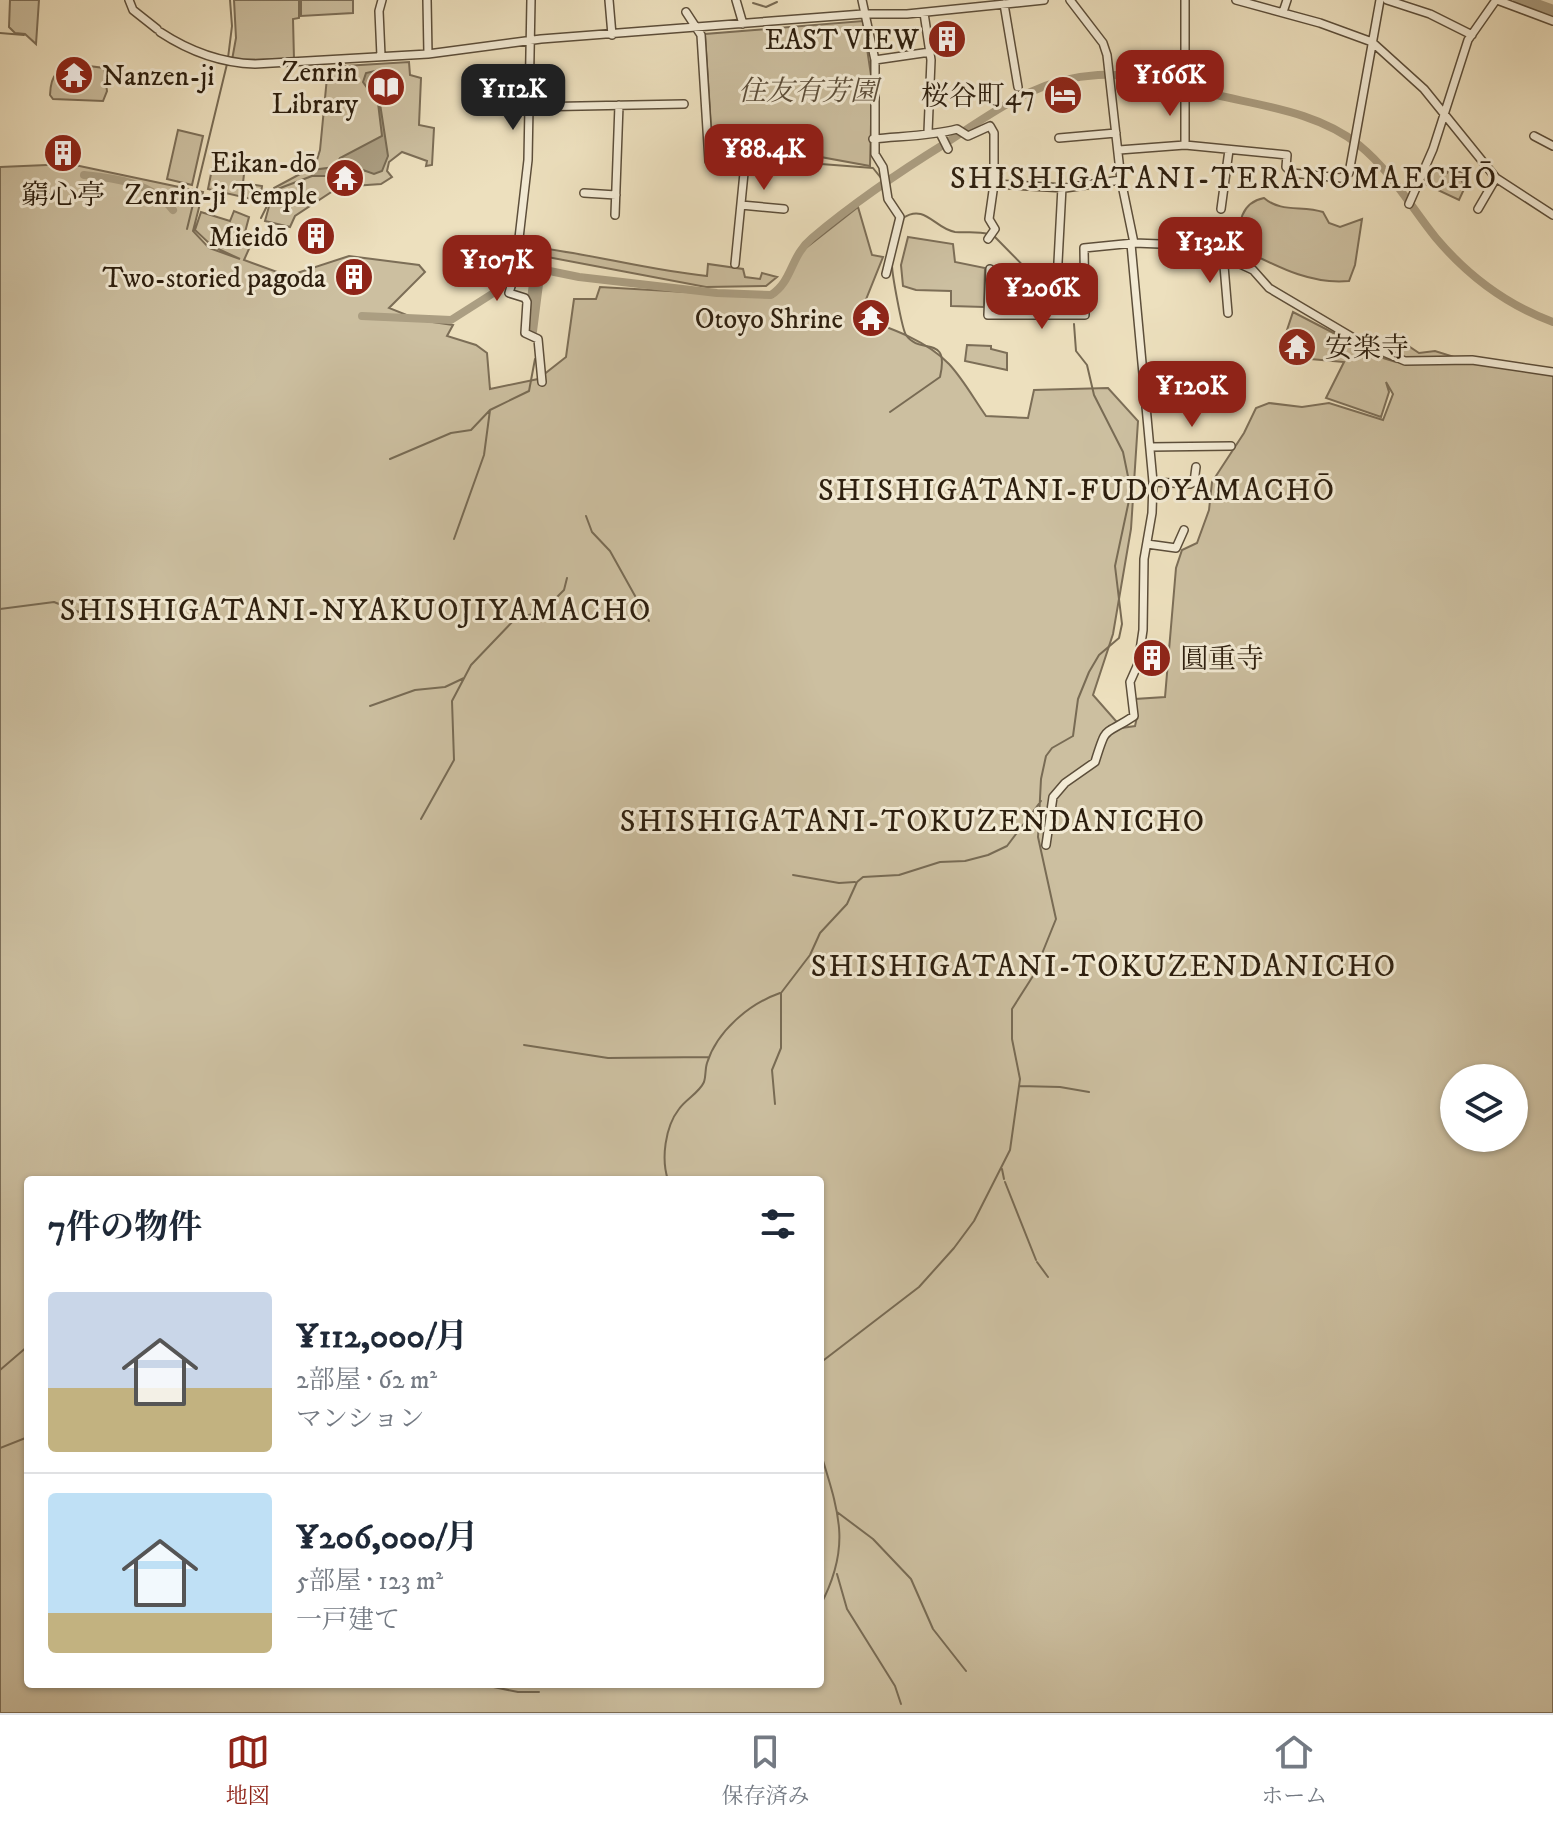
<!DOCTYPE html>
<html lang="ja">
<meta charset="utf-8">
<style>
body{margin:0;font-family:"IM FELL DW Pica","Noto Serif JP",serif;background:#f2f2f3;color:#1f2937;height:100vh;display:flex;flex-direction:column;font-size:30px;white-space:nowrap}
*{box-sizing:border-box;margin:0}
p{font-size:26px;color:#747a83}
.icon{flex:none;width:44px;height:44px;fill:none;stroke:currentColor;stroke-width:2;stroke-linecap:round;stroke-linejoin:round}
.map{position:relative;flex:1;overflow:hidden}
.details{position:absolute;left:24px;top:1176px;width:800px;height:512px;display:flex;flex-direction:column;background:#fff;border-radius:8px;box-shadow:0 2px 6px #0004}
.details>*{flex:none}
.fabs{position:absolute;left:1440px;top:1064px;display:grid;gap:16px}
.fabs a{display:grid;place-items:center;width:88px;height:88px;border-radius:50%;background:#fff;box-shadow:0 2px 6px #0004;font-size:40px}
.price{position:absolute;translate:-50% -68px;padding:0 18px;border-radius:16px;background:#8f2418;color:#fff;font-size:26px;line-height:52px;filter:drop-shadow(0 2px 4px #0008)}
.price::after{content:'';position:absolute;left:50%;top:48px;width:24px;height:18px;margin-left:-12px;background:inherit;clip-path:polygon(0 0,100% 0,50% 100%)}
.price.current{background:#222;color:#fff}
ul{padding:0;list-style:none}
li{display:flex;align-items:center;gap:24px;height:200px;padding:0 24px}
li+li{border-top:2px solid #e0e1e3}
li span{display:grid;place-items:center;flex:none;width:224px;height:160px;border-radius:8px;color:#555}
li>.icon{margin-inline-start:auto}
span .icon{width:96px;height:96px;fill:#fffc;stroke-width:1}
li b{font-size:34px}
h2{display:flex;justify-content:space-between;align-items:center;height:96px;padding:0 24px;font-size:34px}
.menu{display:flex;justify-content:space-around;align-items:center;height:112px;border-top:2px solid #e0e1e3;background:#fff;font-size:22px;color:#747a83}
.menu a{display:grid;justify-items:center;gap:4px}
.menu .current{color:#8f2418}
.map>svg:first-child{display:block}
.green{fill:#ccbfa0;stroke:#7c6e57;stroke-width:2;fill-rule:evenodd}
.water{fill:#ab9e82;stroke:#786b54;stroke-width:2}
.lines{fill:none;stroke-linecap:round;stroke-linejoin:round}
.stream{stroke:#786b54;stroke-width:2}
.canal{stroke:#ab9e82;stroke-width:8}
.river{stroke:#ab9e82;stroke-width:14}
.minor-casing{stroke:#5c4e3a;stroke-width:10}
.minor{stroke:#f3ebd5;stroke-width:7}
.labels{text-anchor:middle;stroke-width:6;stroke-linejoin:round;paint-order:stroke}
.poi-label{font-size:28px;fill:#2c1e0e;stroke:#f3ebd5;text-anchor:end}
.park-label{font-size:28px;font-style:italic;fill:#5c4e3a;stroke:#f3ebd5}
.neighbourhood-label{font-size:30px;letter-spacing:2px;fill:#2c1e0e;stroke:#f3ebd5}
</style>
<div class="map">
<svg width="1553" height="1713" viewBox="0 0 1553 1713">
<rect width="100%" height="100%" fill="#ede0be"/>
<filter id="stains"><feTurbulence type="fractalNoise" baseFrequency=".0025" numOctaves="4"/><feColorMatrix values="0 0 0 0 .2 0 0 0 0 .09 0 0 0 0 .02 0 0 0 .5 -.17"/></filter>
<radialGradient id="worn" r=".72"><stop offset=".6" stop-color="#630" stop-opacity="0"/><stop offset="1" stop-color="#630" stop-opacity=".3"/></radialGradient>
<path class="green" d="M 10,0 L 39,0 L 36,44 L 25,34 L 15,33 L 9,27 Z
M 234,0 L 299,0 L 299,18 L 293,19 L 294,59 L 232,60 L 236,38 Z
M 301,0 L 353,0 L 353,13 L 301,16 Z
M 863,21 L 872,82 L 870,166 L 782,150 L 778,171 L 747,167 L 744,149 L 712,142 L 705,34 Z
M 409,62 L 410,75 L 421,78 L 419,125 L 434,128 L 432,165 L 426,166 L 427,161 L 402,152 L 389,162 L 387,171 L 392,177 L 381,184 L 339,187 L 295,216 L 290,227 L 265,221 L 274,188 L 315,166 L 320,150 L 328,67 Z
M 81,65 L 104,68 L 107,91 L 103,101 L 53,99 L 50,95 C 51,70 59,70 81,65 Z
M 178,130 L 203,136 L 192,185 L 167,179 Z
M 70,164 L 203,192 L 193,231 L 209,248 L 240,259 L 212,246 L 195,230 L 201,212 L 230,221 L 234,211 L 249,217 L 244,236 L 253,240 L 244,260 L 288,276 L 349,256 L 419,265 L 425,272 L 389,308 L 419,320 L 453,325 L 447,336 L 476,345 L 487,353 L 490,389 L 538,379 L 566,357 L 574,299 L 596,299 L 600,287 L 773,297 L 802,251 L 858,207 L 872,255 L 883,257 L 859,317 C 890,328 926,340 949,364 C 963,379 974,399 986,416 L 1028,418 L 1034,390 L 1108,388 L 1138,421 L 1131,529 L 1113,634 L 1093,695 L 1122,728 L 1135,726 L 1137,717 L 1135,699 L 1165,697 L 1176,568 L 1182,550 L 1197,543 L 1209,510 L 1212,482 L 1244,433 L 1256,408 L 1269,403 L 1302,407 L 1329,403 L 1383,420 L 1393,394 L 1386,382 L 1389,392 L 1381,417 L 1326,398 L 1344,362 L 1300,358 L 1305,338 L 1286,333 L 1293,312 L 1380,357 L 1396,362 L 1404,343 L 1419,353 L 1435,351 L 1470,362 L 1553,371 L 1553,1713 L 0,1713 L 0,167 ZM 1454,1078 L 1514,1078 L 1514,1138 L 1454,1138 ZM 28,1180 L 820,1180 L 820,1684 L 28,1684 Z
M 1432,166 L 1447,173 L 1450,167 L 1462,173 L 1460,178 L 1465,187 L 1459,200 L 1423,183 Z
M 212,169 L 244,174 L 243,183 L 262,186 L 260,201 L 208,189 Z
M 1264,198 C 1281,213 1303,205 1323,212 L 1329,223 L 1340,227 L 1362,219 L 1355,265 L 1349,281 C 1308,285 1273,264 1238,247 C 1239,225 1239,203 1264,198 Z
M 908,237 L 953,244 L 955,262 L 985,268 L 984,307 L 951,306 L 951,291 L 916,290 L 903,286 L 901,265 Z
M 524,246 C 585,252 645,270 707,276 L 708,264 L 743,269 L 745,277 L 760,279 L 762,273 L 777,277 L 766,286 L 706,287 L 521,252 Z
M 967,345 L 991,346 L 991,349 L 1007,353 L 1007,370 L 965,361 Z"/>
<path class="water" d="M 375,71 L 388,156 L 382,171 L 374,174 L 360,169 L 352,176 L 312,176 L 312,170 L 335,167 L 340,158 L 382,136 L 378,103 L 363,82 L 366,73 Z"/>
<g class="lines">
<path class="stream" d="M 753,3 L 766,7 L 777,2
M 0,33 L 24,35
M 228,58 L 232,26 L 230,0
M 710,131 L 714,135 L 735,139 L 764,154 L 808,163 L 873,168 L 881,178
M 261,218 L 275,190 L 312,176
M 903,218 C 925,203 935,229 955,232 C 966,233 978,231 988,234
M 187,229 L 227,64
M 994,236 L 1048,291
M 1054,294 L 1062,311
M 890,412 L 940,377 C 950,333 920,356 906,335 C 902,329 892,274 892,265
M 390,459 L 451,433 L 471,430 L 490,410 L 529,391 L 535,359
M 586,516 L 592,532 L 610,551 L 649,621
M 454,539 L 484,455 L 490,410
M 0,609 L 54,602 L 79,612
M 370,706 L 415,690 L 445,687 L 464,678
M 421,819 L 454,760 L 452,701 L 471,665 L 516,618 L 537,613 L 553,601 L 564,590 L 567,578
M 793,875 L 839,883 L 855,882
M 524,1045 L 608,1058 L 709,1057
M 1019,1086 L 1060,1087 L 1089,1092
M 775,1104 L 772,1070 L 781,1048 L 781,993 L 810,955 L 820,933 L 847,904 L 857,882 L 863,877 L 899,875 L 940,862 L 965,861 L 988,855 L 1007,846 L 1041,801
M 1002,1169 L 1004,1179
M 668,1180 C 661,1159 665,1127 679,1109 C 686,1099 699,1093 704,1082 C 706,1076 705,1069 707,1063 C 717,1031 749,1004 780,993
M 1005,1182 L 1036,1260
M 1037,1262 L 1048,1277
M 820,1363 L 919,1287 L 954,1248 L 974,1221 L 1010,1150 L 1020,1079 L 1012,1039 L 1012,1009 L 1033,976 L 1056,919 L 1038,837 L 1041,779 L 1046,756 L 1052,748 L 1073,736 L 1078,699 L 1089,672 L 1099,655 L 1119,638 L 1122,624 L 1115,566 L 1131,491 L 1123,452 L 1094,395 L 1087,365 L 1076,351 L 1074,324
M 0,1370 L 28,1346
M 0,1448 L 28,1437
M 820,1451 C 839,1513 852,1546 820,1606
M 837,1512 L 873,1539 L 911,1579 L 933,1629 L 966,1671
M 837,1574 L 847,1609 L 895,1686 L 901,1704
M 479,1684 L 518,1692 L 539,1692"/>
<path class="canal" d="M 84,175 C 116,178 152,183 173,210
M 362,316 L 451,320 L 495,292 L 496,281 L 509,267 L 520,265 L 579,277 L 717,293 L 771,295 C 793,281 790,256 812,238 C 855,202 899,172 946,143 C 995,111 1037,78 1098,75 C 1136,73 1175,86 1212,94 C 1262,106 1318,112 1359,145 C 1392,172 1410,206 1436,238 C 1468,276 1507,305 1553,322"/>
<path class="river" d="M 1520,0 L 1553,12
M 530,331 L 538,268"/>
<g class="minor-casing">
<path id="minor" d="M 129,0 L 133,10 L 157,29
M 427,0 L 428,54
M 531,0 L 528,160 L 515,273 L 509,293 L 525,298 L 527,302 L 525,333 L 538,339 L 542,382
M 609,0 L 612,35
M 736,0 L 743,24
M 862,0 L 875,60 L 875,154 L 883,167 L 888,199 L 900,217 L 886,274
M 1070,0 L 1103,43 L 1107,55 L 1121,180 L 1134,243
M 1236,0 L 1320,23 L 1372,42 L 1424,89 L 1496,178 L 1553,215
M 1387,0 L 1430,14 L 1472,35
M 1497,0 L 1553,21
M 1004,4 L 1018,87
M 686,12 L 701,35 L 709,161 L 736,164 L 744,173 L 735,264
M 1283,12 L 1287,0
M 924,13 L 931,60 L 928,132
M 160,32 C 189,51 221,63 255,64 L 428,54 L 541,39 L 863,14 L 907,14 L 1044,0
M 381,56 L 379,11 L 382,0
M 875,60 L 930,52
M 530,107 L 684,104
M 941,135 L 948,149
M 1534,136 L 1553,146
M 1059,138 L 1116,133
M 873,139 C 902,136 931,136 957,129 L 968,136 L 990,126 L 994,133 L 994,184 L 989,219 L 995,229 L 988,239
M 1185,145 L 1185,0
M 1119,150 L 1185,145 L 1287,155 L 1286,167 L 1292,173 L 1341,178 L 1349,173 L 1380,0
M 994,184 L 1065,188 L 1121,180
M 584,193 L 616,195
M 1409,204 L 1433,149 L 1468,40 L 1496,0
M 741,205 L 784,209
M 1221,209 L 1229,150
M 1478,209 L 1496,178
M 615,215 L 619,105
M 1223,254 L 1228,313
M 990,269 L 988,315 L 1085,315 L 1084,248 L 1134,243 L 1212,246 L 1227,258 L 1253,270 L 1269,288 L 1362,343 L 1405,361 L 1472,360 L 1553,372
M 1050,294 L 1057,281 L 1062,187
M 1150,447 L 1231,446
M 1153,482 L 1190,484 L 1194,482 L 1196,467
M 1147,544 L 1176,548 L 1184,530
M 1046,845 L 1053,797 L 1065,783 L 1095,762 C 1107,723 1103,737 1134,716 L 1130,682 L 1138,664 L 1143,630 L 1144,559 L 1152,513 L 1153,482 L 1131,244"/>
</g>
<use href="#minor" class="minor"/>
</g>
<defs>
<g id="building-disc" transform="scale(2)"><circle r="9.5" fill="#8f2418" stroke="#f3ebd5"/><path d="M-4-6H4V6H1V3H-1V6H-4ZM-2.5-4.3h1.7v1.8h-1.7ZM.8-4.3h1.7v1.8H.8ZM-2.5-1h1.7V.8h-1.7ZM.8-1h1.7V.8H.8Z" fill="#fff"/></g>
<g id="temple-disc" transform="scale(2)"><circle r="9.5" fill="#8f2418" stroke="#f3ebd5"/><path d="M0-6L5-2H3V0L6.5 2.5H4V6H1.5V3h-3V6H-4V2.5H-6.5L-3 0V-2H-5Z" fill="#fff"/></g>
<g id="library-disc" transform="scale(2)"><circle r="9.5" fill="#8f2418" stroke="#f3ebd5"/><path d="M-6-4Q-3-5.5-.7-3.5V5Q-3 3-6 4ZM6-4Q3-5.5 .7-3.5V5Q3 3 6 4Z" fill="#fff"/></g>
<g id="hotel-disc" transform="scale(2)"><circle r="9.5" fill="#8f2418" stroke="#f3ebd5"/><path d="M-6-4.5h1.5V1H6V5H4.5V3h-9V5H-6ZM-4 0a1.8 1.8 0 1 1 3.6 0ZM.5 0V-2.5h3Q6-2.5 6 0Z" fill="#fff"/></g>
</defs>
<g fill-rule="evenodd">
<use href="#building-disc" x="947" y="39"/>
<use href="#temple-disc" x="74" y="75"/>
<use href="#library-disc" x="386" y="87"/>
<use href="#hotel-disc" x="1063" y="95"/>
<use href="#building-disc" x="63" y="153"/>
<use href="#temple-disc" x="345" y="178"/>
<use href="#building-disc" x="316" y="236"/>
<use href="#building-disc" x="354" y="277"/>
<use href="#temple-disc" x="871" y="318"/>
<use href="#temple-disc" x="1297" y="347"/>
<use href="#building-disc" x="1152" y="658"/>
</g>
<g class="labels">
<g class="poi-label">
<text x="919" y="49">EAST VIEW</text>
<text x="358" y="81">Zenrin<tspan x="358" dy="32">Library</tspan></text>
<text x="102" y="85" text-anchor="start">Nanzen-ji</text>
<text x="1035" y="105">桜谷町47</text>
<text x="317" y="172">Eikan-dō<tspan x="317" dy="32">Zenrin-ji Temple</tspan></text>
<text x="63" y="204" text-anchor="middle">窮心亭</text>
<text x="288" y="246">Mieidō</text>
<text x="326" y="287">Two-storied pagoda</text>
<text x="843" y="328">Otoyo Shrine</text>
<text x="1325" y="357" text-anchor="start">安楽寺</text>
<text x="1180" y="668" text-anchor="start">圓重寺</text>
</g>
<g class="park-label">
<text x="808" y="100">住友有芳園</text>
</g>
<g class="neighbourhood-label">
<text x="1224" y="188">SHISHIGATANI-TERANOMAECHŌ</text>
<text x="1077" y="500">SHISHIGATANI-FUDOYAMACHŌ</text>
<text x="356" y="620">SHISHIGATANI-NYAKUOJIYAMACHO</text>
<text x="913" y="831">SHISHIGATANI-TOKUZENDANICHO</text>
<text x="1104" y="976">SHISHIGATANI-TOKUZENDANICHO</text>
</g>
</g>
<rect width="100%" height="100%" filter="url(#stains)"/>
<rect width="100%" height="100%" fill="url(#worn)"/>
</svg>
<div class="fabs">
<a><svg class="icon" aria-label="layers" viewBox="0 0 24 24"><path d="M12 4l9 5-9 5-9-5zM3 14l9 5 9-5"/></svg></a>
</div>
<b class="price" style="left:1170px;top:118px">¥166K</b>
<b class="price current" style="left:513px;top:132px">¥112K</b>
<b class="price" style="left:764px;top:192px">¥88.4K</b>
<b class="price" style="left:1210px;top:285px">¥132K</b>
<b class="price" style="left:497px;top:303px">¥107K</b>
<b class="price" style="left:1042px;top:331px">¥206K</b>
<b class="price" style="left:1192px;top:429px">¥120K</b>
<section class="details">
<h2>7件の物件<svg class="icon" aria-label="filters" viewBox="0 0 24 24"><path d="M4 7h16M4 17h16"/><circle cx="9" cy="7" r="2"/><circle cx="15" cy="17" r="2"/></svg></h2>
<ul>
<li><span style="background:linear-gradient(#c9d6e8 60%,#c2b280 0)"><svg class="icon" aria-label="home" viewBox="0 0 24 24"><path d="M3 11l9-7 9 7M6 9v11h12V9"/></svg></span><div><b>¥112,000/月</b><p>2部屋 · 62 m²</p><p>マンション</p></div></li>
<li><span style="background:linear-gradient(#bfe0f5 75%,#c2b280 0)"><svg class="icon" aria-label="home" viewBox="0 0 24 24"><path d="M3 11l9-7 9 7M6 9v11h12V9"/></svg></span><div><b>¥206,000/月</b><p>5部屋 · 123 m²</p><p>一戸建て</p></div></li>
</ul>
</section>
</div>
<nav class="menu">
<a class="current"><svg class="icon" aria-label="map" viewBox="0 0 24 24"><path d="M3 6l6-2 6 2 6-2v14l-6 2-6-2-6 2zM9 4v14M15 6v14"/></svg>地図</a>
<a><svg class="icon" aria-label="saved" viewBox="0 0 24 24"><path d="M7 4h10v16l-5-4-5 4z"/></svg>保存済み</a>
<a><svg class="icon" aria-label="home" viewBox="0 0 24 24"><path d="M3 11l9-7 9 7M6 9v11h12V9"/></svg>ホーム</a>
</nav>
